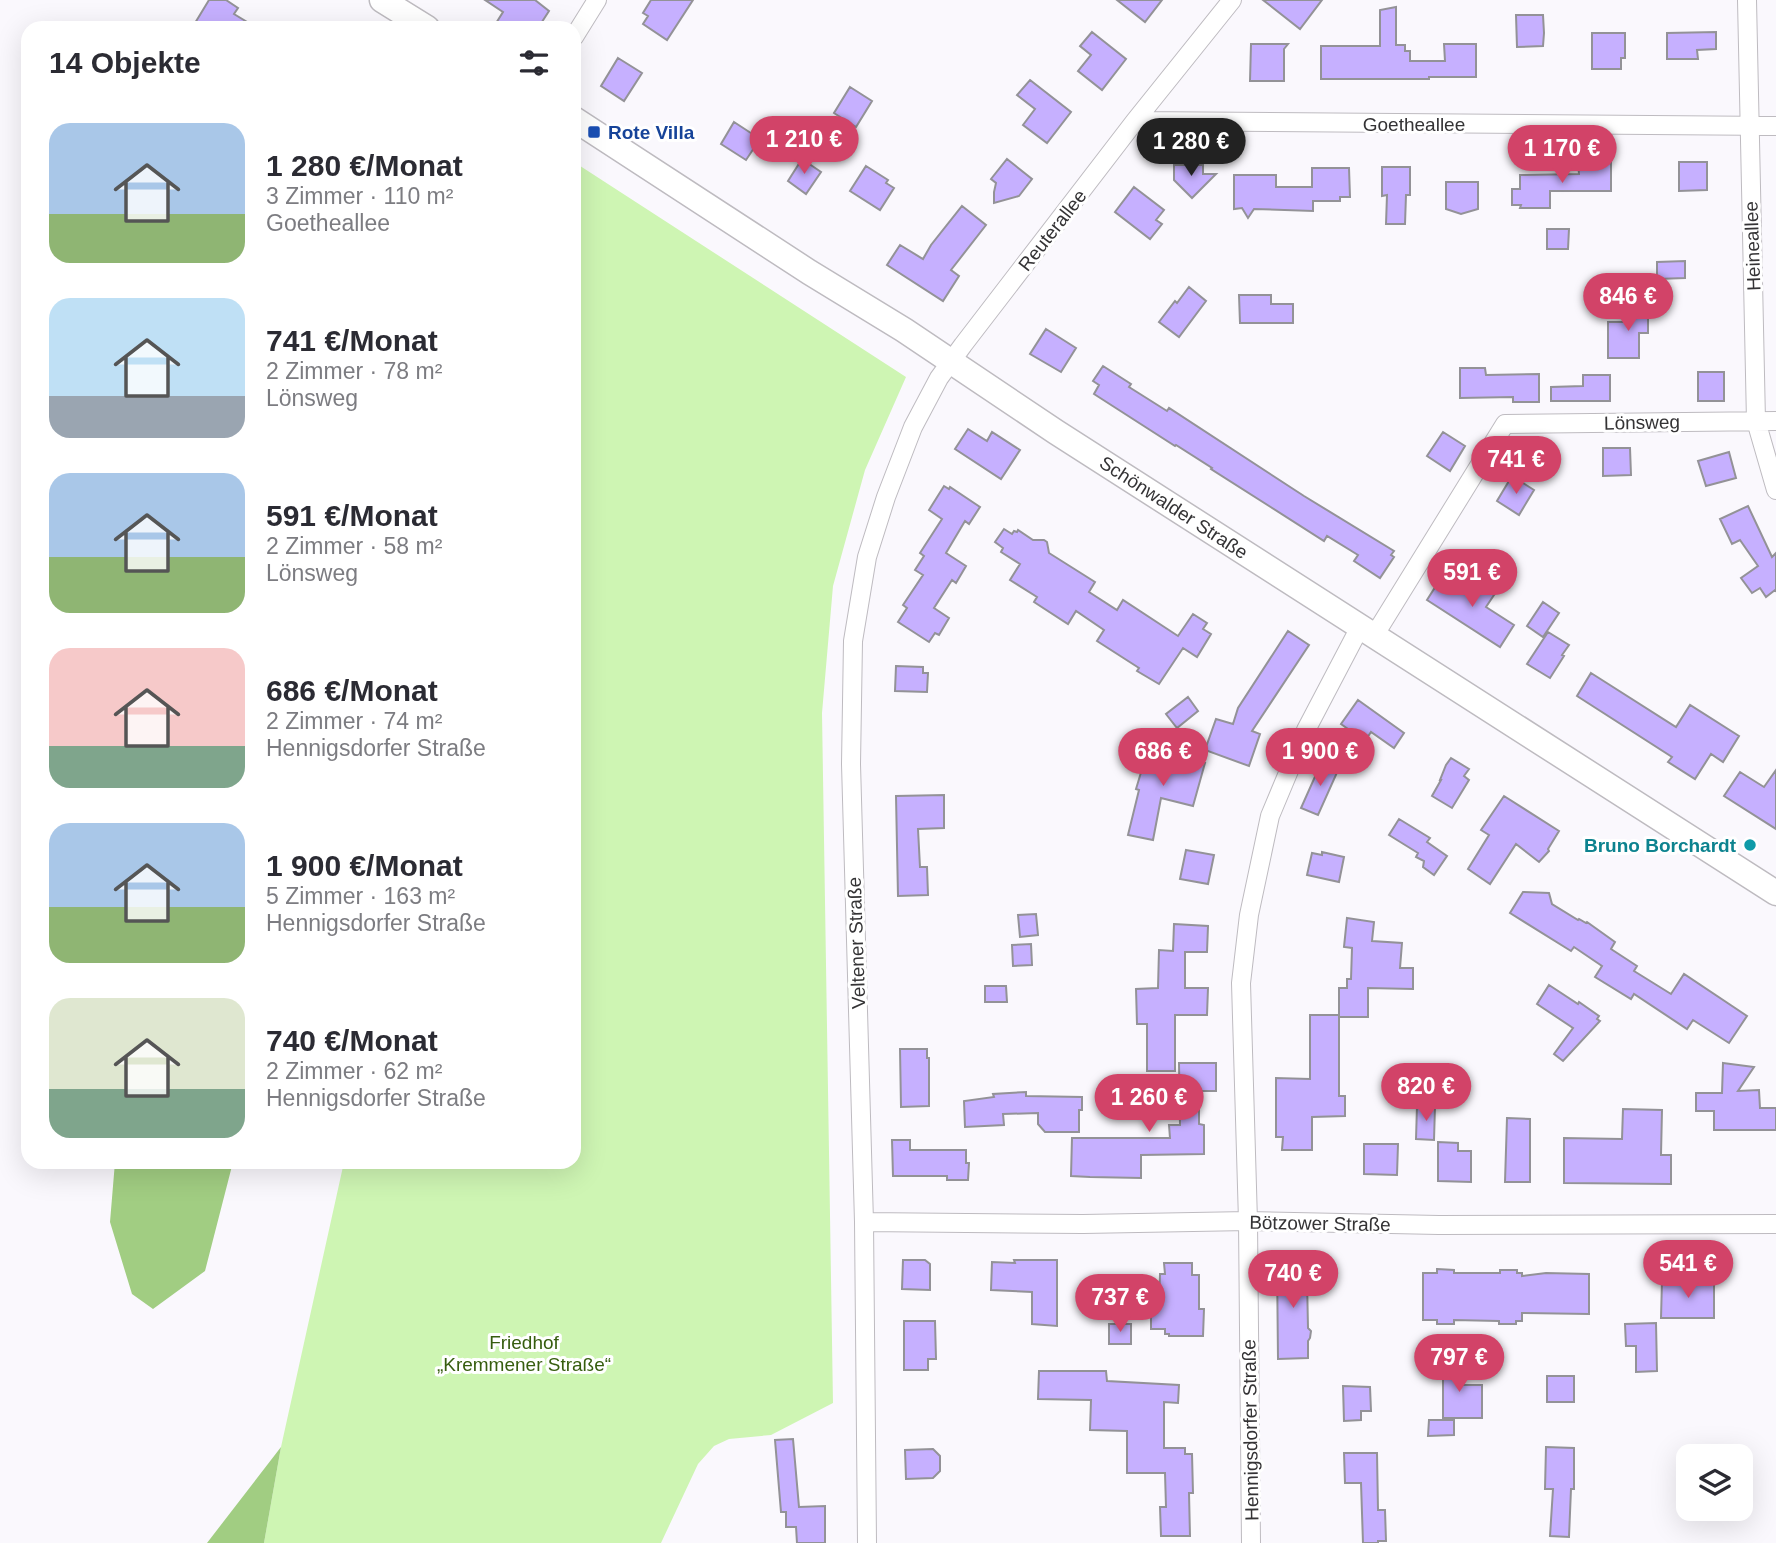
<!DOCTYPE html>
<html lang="de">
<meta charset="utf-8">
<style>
body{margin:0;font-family:Arial,sans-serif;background:#f2f2f3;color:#2b2b33;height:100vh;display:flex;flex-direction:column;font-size:26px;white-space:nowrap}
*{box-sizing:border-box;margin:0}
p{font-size:23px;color:#7c7c81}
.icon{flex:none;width:38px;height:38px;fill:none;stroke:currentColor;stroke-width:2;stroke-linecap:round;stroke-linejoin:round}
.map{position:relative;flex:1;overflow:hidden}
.details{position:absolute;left:21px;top:21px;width:560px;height:1148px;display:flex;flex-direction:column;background:#fff;border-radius:21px;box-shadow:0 7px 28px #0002}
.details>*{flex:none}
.buttons{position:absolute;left:1676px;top:1444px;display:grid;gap:14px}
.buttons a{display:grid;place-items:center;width:77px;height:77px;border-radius:14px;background:#fff;box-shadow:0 7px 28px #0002;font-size:35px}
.price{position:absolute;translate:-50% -60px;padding:0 16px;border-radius:24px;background:#d24368;color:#fff;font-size:23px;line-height:46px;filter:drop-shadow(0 2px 4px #0008)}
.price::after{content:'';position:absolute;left:50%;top:42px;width:21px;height:16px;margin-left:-10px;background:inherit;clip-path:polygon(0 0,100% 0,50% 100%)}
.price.active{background:#222;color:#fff}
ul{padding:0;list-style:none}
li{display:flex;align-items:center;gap:21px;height:175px;padding:0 28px}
li span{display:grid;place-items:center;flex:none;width:196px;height:140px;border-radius:21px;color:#555}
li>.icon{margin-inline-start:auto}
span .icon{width:84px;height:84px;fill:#fffc;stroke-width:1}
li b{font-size:30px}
h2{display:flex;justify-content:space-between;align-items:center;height:84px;padding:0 28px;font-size:30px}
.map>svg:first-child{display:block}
.green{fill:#cef5b3}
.forest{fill:#a1cd82}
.building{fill:#c6b0ff;stroke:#939297;stroke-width:2}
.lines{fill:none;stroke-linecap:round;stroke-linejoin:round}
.street-casing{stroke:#bebbc0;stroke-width:20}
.secondary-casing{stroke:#bebbc0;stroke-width:27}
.street{stroke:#fff;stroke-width:18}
.secondary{stroke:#fff;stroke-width:24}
.transit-dot{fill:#1a4fb4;stroke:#fff;stroke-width:2.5}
.culture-dot{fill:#0f9aa8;stroke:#fff;stroke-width:2.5}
.labels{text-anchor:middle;stroke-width:6;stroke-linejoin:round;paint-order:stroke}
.street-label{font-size:19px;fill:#343335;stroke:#fff}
.transit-label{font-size:19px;font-weight:bold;fill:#164399;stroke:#fff;text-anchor:start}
.culture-label{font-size:19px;font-weight:bold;fill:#0d838f;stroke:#fff;text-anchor:end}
.park-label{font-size:19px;fill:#365d0e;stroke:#fff}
</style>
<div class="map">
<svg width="1776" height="1543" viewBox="0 0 1776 1543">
<rect width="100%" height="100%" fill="#faf8fd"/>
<path class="green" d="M 574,162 L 906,377 L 865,470 L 833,586 L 822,713 L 833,1403 L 771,1435 L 729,1439 L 714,1446 L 698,1464 L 661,1543 L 264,1543 L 281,1447 L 344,1162 L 574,1162 Z"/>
<path class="forest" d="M 115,1162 L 233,1162 L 205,1271 L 153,1309 L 132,1294 L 110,1222 Z
M 281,1447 L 264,1543 L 207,1543 Z"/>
<path class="building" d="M 209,0 L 226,0 L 238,8 L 234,14 L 257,28 L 192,28 Z
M 485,0 L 535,0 L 549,11 L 538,28 L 493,28 L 503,12 Z
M 651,0 L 693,0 L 667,40 L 643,24 L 648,16 L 643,13 Z
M 1117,0 L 1162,0 L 1145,22 Z
M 1263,0 L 1322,0 L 1300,29 Z
M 1396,7 L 1396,45 L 1405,45 L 1405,51 L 1410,51 L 1410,61 L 1445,61 L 1444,44 L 1476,44 L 1476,77 L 1429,77 L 1429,79 L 1321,79 L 1321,46 L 1380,46 L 1380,10 Z
M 1516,15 L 1543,15 L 1544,33 L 1543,46 L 1517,47 Z
M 1092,32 L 1126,59 L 1102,90 L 1078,71 L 1091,55 L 1080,46 Z
M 1716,32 L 1716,49 L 1697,50 L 1698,59 L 1667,59 L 1667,33 Z
M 1592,33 L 1625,33 L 1625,58 L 1621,58 L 1621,69 L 1592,69 Z
M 1251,44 L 1288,44 L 1284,49 L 1284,81 L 1250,81 Z
M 618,58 L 642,73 L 624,101 L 601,86 Z
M 1030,80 L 1071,112 L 1047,143 L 1023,125 L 1035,109 L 1017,95 Z
M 850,87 L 872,101 L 856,127 L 834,113 Z
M 734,122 L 760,139 L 746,160 L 721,144 Z
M 802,159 L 821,172 L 806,194 L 788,181 Z
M 1007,159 L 1032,179 L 1019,196 L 994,203 L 994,192 L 996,183 L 991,179 Z
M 1611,162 L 1611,191 L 1550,191 L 1550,208 L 1520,208 L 1521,205 L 1512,205 L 1512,189 L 1520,189 L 1520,175 L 1579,174 L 1578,163 Z
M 1679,162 L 1707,162 L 1707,190 L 1679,191 Z
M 1174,165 L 1203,165 L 1203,174 L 1216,174 L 1192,198 L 1174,180 Z
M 866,166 L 888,180 L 886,183 L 894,188 L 880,210 L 850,191 Z
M 1382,167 L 1410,167 L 1410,195 L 1406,195 L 1405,224 L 1386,224 L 1387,195 L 1382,196 Z
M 1312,168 L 1349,168 L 1350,197 L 1340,197 L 1340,201 L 1313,201 L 1313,211 L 1254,209 L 1248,218 L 1242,208 L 1234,209 L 1234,175 L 1276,175 L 1276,187 L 1312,187 Z
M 1446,182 L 1478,182 L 1478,209 L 1461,214 L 1446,209 Z
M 1134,187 L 1164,210 L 1156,220 L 1162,224 L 1150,239 L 1115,212 Z
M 962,206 L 986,225 L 951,270 L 959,276 L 943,301 L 887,265 L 900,245 L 923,259 L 931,245 Z
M 1547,229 L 1569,229 L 1568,249 L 1547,249 Z
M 1685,261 L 1685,278 L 1657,279 L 1657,262 Z
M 1189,287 L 1206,301 L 1179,337 L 1159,322 L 1175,301 L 1177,303 Z
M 1239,295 L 1271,295 L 1271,304 L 1293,304 L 1293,323 L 1240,323 Z
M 1623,307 L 1648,307 L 1648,333 L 1639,333 L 1639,358 L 1608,358 L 1608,322 L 1623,322 Z
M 1046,329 L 1076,348 L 1061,372 L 1030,354 Z
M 1103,366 L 1131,384 L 1129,387 L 1167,411 L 1169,408 L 1304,496 L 1394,551 L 1391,555 L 1394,557 L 1380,578 L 1354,561 L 1358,555 L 1327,536 L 1324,541 L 1211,469 L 1212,468 L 1176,445 L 1175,446 L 1094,394 L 1099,385 L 1093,381 Z
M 1460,368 L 1485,368 L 1486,375 L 1539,374 L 1539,402 L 1513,402 L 1513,397 L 1460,398 Z
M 1698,372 L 1724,372 L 1724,401 L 1698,401 Z
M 1583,375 L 1610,375 L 1610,401 L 1551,401 L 1551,387 L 1583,386 Z
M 968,429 L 987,441 L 992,432 L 1020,450 L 1001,479 L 955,449 Z
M 1443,432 L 1465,446 L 1450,471 L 1427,456 Z
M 1603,448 L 1630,448 L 1631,475 L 1603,476 Z
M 1729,452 L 1736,478 L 1706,486 L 1698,461 Z
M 1512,476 L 1534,490 L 1519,515 L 1497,501 Z
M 944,486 L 949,489 L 950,487 L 980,507 L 969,524 L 965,521 L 946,553 L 966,566 L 956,583 L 952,580 L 934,608 L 949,618 L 939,635 L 935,633 L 929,642 L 898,622 L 907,608 L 903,605 L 923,575 L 915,570 L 924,556 L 920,553 L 942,519 L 929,510 Z
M 1748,506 L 1772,557 L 1776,553 L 1776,591 L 1775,590 L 1766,597 L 1760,588 L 1752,593 L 1741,578 L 1758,566 L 1740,540 L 1732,544 L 1720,519 Z
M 1004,529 L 1012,534 L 1014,531 L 1017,532 L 1018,530 L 1033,540 L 1044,540 L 1047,542 L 1049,553 L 1095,582 L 1089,592 L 1117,610 L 1123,600 L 1178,636 L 1193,614 L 1207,623 L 1203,629 L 1211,634 L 1197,657 L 1183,648 L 1159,684 L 1137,671 L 1139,668 L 1097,641 L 1104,630 L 1076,611 L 1068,624 L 1034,602 L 1037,597 L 1010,580 L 1020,564 L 1001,552 L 1003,548 L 995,542 Z
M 1441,578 L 1466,594 L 1476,579 L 1496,592 L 1486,607 L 1514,625 L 1500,647 L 1427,600 Z
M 1543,602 L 1559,613 L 1543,637 L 1527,626 Z
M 1288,631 L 1309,645 L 1252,731 L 1260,734 L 1249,766 L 1205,750 L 1216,719 L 1233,724 L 1238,708 Z
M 1548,632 L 1569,645 L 1562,655 L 1564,656 L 1550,678 L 1527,664 Z
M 896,666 L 923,667 L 923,673 L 928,673 L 927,692 L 895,691 Z
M 1591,673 L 1676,727 L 1690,705 L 1739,736 L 1723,762 L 1711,754 L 1695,779 L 1668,762 L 1672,757 L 1577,696 Z
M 1188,697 L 1198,711 L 1177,728 L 1166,714 Z
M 1358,700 L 1404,733 L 1394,748 L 1371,732 L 1365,741 L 1341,724 Z
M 1149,746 L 1164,751 L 1165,750 L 1205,763 L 1193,806 L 1161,798 L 1153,840 L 1128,835 L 1139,790 L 1136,789 Z
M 1451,758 L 1469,769 L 1464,776 L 1469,780 L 1452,808 L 1432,796 L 1441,780 L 1440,780 L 1446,765 Z
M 1322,761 L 1339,768 L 1318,815 L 1301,808 Z
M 1776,770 L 1776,829 L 1724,796 L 1740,772 L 1764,787 Z
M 944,795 L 944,828 L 918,829 L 920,867 L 927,867 L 928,895 L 898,896 L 896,796 Z
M 1504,796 L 1559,831 L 1548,849 L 1549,851 L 1539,862 L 1516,844 L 1490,884 L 1468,869 L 1489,835 L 1481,830 Z
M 1399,819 L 1430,838 L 1427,842 L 1447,856 L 1434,875 L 1423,867 L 1424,861 L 1416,857 L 1418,853 L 1389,835 Z
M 1186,850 L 1214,855 L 1208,884 L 1180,879 Z
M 1322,852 L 1344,857 L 1339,882 L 1307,875 L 1312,853 L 1322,855 Z
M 1523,892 L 1549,893 L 1552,904 L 1578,920 L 1579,919 L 1586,923 L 1587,922 L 1615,942 L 1611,949 L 1637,966 L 1634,971 L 1671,994 L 1684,974 L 1747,1016 L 1729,1043 L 1693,1020 L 1687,1029 L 1634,994 L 1631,999 L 1595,977 L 1602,966 L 1574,947 L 1571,951 L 1510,913 Z
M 1036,914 L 1038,935 L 1020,937 L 1018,915 Z
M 1347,918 L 1374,922 L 1372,941 L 1402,943 L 1400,968 L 1413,968 L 1413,989 L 1368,988 L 1368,1017 L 1339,1017 L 1339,1096 L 1345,1096 L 1345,1116 L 1312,1117 L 1312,1150 L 1282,1150 L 1283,1137 L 1276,1137 L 1276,1078 L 1310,1079 L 1310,1015 L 1339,1015 L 1339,988 L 1347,988 L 1347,979 L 1351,979 L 1352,948 L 1344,947 Z
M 1174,924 L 1208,926 L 1207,952 L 1185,952 L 1185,988 L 1208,988 L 1207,1015 L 1175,1015 L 1175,1071 L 1147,1071 L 1147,1024 L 1137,1024 L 1136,989 L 1158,988 L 1159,950 L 1173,951 Z
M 1031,944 L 1032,965 L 1013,966 L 1012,945 Z
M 1549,985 L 1578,1004 L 1579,1002 L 1599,1016 L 1597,1019 L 1600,1021 L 1563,1061 L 1554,1054 L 1573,1028 L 1537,1004 Z
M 985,986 L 1006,986 L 1007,1002 L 985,1002 Z
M 900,1049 L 927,1049 L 927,1058 L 929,1058 L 929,1106 L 901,1107 Z
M 1179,1063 L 1216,1063 L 1216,1091 L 1199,1091 L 1199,1124 L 1204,1125 L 1204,1154 L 1141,1155 L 1141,1178 L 1090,1177 L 1071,1176 L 1072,1138 L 1170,1138 L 1169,1125 L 1180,1125 Z
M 1723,1063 L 1754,1067 L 1738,1091 L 1759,1090 L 1760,1108 L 1776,1108 L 1776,1130 L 1714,1130 L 1714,1111 L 1696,1111 L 1696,1093 L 1722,1093 Z
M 1100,1087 L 1122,1087 L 1121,1104 L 1100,1104 Z
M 1026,1092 L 1026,1096 L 1082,1097 L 1082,1110 L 1079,1110 L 1079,1132 L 1045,1132 L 1038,1124 L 1038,1113 L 1003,1114 L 1004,1125 L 965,1127 L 964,1101 L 994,1097 L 993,1094 Z
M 1417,1106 L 1435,1106 L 1434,1140 L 1416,1139 Z
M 1623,1109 L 1662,1110 L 1661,1155 L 1671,1155 L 1671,1184 L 1564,1183 L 1564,1138 L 1622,1139 Z
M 1507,1118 L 1530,1119 L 1530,1182 L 1505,1182 Z
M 892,1140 L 910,1140 L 910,1150 L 966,1150 L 966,1163 L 969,1163 L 968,1180 L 947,1180 L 947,1176 L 893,1176 Z
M 1438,1142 L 1458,1143 L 1458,1151 L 1471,1151 L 1471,1182 L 1438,1181 Z
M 1364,1144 L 1398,1144 L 1397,1175 L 1364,1174 Z
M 903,1260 L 925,1260 L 930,1264 L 930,1290 L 902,1289 Z
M 1014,1260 L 1057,1260 L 1057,1326 L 1032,1324 L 1032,1292 L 991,1290 L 992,1262 L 1015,1263 Z
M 1277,1262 L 1302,1262 L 1310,1269 L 1310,1276 L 1307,1279 L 1308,1328 L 1311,1331 L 1310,1338 L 1308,1341 L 1308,1358 L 1278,1359 Z
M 1164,1263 L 1192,1263 L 1192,1275 L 1199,1275 L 1199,1309 L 1204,1309 L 1203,1336 L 1169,1336 L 1169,1334 L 1165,1334 L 1165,1329 L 1151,1329 L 1151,1307 L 1159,1307 L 1160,1274 L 1165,1274 Z
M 1437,1269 L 1454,1270 L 1454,1273 L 1500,1273 L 1500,1270 L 1517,1270 L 1517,1273 L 1522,1273 L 1522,1276 L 1546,1273 L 1589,1274 L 1589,1314 L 1522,1313 L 1522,1321 L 1516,1321 L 1516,1324 L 1499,1324 L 1499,1321 L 1454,1320 L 1454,1324 L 1437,1324 L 1437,1320 L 1423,1320 L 1423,1273 L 1437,1273 Z
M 1662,1281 L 1714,1281 L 1714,1318 L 1661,1318 Z
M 904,1321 L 935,1321 L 936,1359 L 928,1359 L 928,1370 L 904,1370 Z
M 1656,1323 L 1657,1371 L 1636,1372 L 1636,1346 L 1626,1346 L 1625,1324 Z
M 1109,1324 L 1131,1324 L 1131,1344 L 1109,1344 Z
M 1455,1353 L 1458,1385 L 1482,1385 L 1482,1418 L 1443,1418 L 1443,1354 Z
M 1039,1371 L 1106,1371 L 1107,1381 L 1179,1385 L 1178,1403 L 1164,1402 L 1164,1448 L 1185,1448 L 1185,1454 L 1192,1454 L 1193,1493 L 1189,1493 L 1190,1536 L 1161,1536 L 1160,1507 L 1166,1507 L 1165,1473 L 1127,1473 L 1127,1431 L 1090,1430 L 1091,1400 L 1038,1399 Z
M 1547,1376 L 1574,1376 L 1574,1402 L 1547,1402 Z
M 1343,1386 L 1370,1387 L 1371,1411 L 1361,1411 L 1361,1420 L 1344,1421 Z
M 1429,1420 L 1454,1420 L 1454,1435 L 1428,1436 Z
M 793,1439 L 799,1507 L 825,1506 L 825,1543 L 797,1543 L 796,1527 L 786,1527 L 786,1512 L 781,1512 L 775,1440 Z
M 1546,1447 L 1574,1448 L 1574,1489 L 1571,1489 L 1569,1537 L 1550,1536 L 1553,1489 L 1545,1489 Z
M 933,1449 L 940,1456 L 940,1471 L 933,1478 L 906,1479 L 905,1450 Z
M 1344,1453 L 1377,1453 L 1378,1510 L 1385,1510 L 1386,1541 L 1378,1541 L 1378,1543 L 1363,1543 L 1361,1483 L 1345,1483 Z"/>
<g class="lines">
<g class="street-casing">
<path id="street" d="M 1747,0 L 1756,421 L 1776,490
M 574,37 L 597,0
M 1135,121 L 1776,126
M 1374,636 L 1505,424 L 1776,421
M 864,1222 L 1083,1224 L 1248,1221 L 1439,1225 L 1776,1224
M 867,1543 L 864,1222 L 851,764 L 853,641 L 867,557 L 886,497 L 913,427 L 939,378 L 963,345 L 1135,121 L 1232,0
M 1251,1543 L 1248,1221 L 1241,983 L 1249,915 L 1270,816 L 1306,730 L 1360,627"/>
</g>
<g class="secondary-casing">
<path id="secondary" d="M 382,0 L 427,28
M 574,119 L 809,272 L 904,330 L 1056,432 L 1776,893"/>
</g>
<use href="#street" class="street"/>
<use href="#secondary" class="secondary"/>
</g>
<rect class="transit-dot" x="587" y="125" width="14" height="14" rx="3.5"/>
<circle class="culture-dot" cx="1750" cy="845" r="7"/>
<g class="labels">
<g class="street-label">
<text x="1414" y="131">Goetheallee</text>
<text transform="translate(1052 230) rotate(-52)" y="7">Reuterallee</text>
<text transform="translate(1752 246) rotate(-92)" y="7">Heineallee</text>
<text transform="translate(1642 422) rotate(-1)" y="7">Lönsweg</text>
<text transform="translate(1174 507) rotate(33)" y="7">Schönwalder Straße</text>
<text transform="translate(856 943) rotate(-92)" y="7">Veltener Straße</text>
<text transform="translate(1320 1223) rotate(1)" y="7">Bötzower Straße</text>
<text transform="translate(1250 1430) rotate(-91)" y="7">Hennigsdorfer Straße</text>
</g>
<g class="transit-label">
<text x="608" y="139">Rote Villa</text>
</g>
<g class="culture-label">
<text x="1736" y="852">Bruno Borchardt</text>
</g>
<g class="park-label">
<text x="524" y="1349">Friedhof<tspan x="524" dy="22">„Kremmener Straße“</tspan></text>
</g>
</g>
</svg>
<div class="buttons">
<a><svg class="icon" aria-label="layers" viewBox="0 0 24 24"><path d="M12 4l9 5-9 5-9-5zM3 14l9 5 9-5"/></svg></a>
</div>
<b class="price" style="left:804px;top:176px">1 210 €</b>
<b class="price active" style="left:1191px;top:178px">1 280 €</b>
<b class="price" style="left:1562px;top:185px">1 170 €</b>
<b class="price" style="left:1628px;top:333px">846 €</b>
<b class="price" style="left:1516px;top:496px">741 €</b>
<b class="price" style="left:1472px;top:609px">591 €</b>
<b class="price" style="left:1163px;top:788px">686 €</b>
<b class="price" style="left:1320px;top:788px">1 900 €</b>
<b class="price" style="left:1426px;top:1123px">820 €</b>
<b class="price" style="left:1149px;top:1134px">1 260 €</b>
<b class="price" style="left:1688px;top:1300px">541 €</b>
<b class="price" style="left:1293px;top:1310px">740 €</b>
<b class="price" style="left:1120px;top:1334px">737 €</b>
<b class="price" style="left:1459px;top:1394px">797 €</b>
<section class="details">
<h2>14 Objekte<svg class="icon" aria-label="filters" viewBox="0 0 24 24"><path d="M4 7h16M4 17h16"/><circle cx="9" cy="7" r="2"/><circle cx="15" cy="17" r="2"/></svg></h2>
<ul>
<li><span style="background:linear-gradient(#a9c7e8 65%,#8fb573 0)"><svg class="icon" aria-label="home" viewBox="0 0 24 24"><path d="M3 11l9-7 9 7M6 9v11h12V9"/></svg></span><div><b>1 280 €/Monat</b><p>3 Zimmer · 110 m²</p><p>Goetheallee</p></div></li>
<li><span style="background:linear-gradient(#bfe0f5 70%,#9aa5b1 0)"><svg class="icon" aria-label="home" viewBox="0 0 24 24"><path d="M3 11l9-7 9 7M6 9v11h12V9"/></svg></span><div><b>741 €/Monat</b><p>2 Zimmer · 78 m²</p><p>Lönsweg</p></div></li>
<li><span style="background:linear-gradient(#a9c7e8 60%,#8fb573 0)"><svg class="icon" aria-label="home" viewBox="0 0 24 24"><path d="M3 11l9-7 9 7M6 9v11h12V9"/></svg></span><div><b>591 €/Monat</b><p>2 Zimmer · 58 m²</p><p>Lönsweg</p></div></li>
<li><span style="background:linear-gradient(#f6c9c9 70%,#7fa58c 0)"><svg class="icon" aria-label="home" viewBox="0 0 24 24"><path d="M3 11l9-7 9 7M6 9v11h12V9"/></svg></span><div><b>686 €/Monat</b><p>2 Zimmer · 74 m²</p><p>Hennigsdorfer Straße</p></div></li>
<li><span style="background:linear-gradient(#a9c7e8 60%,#8fb573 0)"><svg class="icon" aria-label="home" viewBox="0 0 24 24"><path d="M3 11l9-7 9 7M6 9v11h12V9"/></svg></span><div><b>1 900 €/Monat</b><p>5 Zimmer · 163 m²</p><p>Hennigsdorfer Straße</p></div></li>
<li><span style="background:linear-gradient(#dfe7d0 65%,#7fa58c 0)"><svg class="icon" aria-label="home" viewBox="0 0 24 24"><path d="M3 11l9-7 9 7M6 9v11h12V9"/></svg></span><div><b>740 €/Monat</b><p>2 Zimmer · 62 m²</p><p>Hennigsdorfer Straße</p></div></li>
</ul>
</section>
</div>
